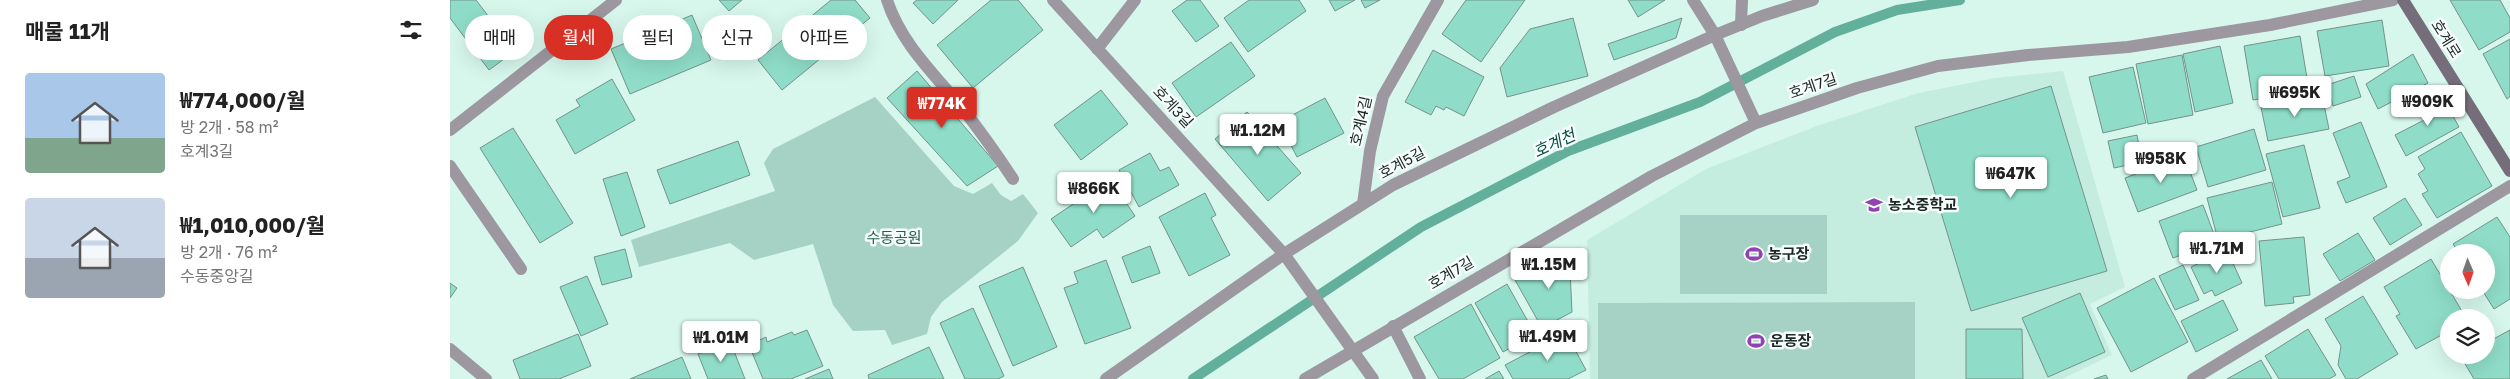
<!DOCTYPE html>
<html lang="ko">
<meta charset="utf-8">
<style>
body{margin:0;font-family:"Golos Text","Noto Sans KR",sans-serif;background:#f6f6f6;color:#222;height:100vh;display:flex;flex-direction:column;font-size:19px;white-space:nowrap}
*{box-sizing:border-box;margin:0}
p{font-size:16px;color:#767676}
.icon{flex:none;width:28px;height:28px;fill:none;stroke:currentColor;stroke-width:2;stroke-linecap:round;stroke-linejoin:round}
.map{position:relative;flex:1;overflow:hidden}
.drawer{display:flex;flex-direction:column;background:#fff;width:450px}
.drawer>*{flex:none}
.hud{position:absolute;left:15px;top:15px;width:475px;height:45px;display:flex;gap:10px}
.needle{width:32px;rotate:178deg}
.fabs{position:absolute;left:1990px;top:244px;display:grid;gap:10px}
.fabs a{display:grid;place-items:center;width:55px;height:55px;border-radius:50%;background:#fff;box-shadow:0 5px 20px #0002;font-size:25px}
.price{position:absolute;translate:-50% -42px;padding:0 11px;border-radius:5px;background:#fff;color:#222;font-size:16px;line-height:32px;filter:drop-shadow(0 1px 2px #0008)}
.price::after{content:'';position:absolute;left:50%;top:30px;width:15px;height:11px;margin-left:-8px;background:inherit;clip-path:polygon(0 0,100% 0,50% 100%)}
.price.selected{background:#d93025;color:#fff}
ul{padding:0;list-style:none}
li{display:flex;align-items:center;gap:15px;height:125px;padding:0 25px}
li span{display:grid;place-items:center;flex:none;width:140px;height:100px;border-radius:5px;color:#555}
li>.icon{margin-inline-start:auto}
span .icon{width:60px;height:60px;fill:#fffc;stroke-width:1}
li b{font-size:21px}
h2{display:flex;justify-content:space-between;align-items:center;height:60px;padding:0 25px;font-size:21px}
.pill{padding:0 18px;border-radius:22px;background:#fff;box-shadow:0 5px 20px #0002;font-size:18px;line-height:45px}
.pill.selected{background:#d93025;color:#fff}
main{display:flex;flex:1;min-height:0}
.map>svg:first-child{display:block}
.built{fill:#c4ede0}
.green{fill:#a6d2c5}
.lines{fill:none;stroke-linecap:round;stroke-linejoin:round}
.stream{stroke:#62af9b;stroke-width:10}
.building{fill:#8fddc8;stroke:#759289}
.lane{stroke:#9d97a0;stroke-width:12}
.street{stroke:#9d97a0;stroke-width:12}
.secondary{stroke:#766d7b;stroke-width:12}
.labels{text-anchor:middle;stroke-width:5;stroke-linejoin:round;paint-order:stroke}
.street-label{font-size:15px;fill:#1c2824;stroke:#f7fdfc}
.poi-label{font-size:15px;font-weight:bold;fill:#1c2824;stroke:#f7fdfc;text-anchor:start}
.park-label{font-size:15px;fill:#236153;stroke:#f7fdfc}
.water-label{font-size:16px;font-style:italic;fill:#084d40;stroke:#f7fdfc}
</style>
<main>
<section class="drawer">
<h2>매물 11개<svg class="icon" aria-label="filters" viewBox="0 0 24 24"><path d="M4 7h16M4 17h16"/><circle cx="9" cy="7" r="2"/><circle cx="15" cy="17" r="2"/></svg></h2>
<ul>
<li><span style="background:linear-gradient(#a9c7e8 65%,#7fa58c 0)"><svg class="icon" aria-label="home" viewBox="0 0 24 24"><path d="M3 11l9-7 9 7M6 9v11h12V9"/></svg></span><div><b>₩774,000/월</b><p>방 2개 · 58 m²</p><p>호계3길</p></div></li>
<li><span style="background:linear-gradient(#c9d6e8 60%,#9aa5b1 0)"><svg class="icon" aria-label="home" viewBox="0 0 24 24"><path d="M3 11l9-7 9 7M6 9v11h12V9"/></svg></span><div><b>₩1,010,000/월</b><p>방 2개 · 76 m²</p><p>수동중앙길</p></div></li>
</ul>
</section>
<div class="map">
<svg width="2060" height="379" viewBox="0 0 2060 379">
<rect width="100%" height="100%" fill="#d7f7ed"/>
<path class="built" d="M 1613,71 L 1675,287 L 1640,304 L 1662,355 L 1612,379 L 1140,379 L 1137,240 L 1256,169 L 1367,126 L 1468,93 L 1545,78 Z"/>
<path class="green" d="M 425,97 L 504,186 L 523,194 L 542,183 L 551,195 L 561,201 L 573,194 L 588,213 L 568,241 L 492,302 L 481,317 L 477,334 L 442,345 L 435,330 L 403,331 L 383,305 L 363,244 L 304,260 L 280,243 L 189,267 L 181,240 L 325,191 L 314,163 L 323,149 Z
M 1230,215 L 1377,215 L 1377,294 L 1230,294 Z
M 1465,302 L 1465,379 L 1148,379 L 1148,303 Z"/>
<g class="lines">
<path class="stream" d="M 743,379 L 971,227 L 1118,151 L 1250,102 L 1385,32 L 1447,10 L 1510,0"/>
</g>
<path class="building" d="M 0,0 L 26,0 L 65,51 L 39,70 L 0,18 Z
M 269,0 L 292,0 L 279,11 Z
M 381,0 L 405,0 L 420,18 L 332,90 L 308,60 Z
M 467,0 L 508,0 L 483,24 L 463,3 Z
M 541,0 L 568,0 L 593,30 L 523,88 L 487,45 Z
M 737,0 L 750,0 L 769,26 L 746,42 L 722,11 Z
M 799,0 L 849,0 L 856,11 L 798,52 L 774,18 Z
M 879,0 L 905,0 L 885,11 Z
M 911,0 L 930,0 L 915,8 Z
M 1016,0 L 1075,0 L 1031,62 L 992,34 Z
M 1178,0 L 1215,0 L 1188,17 Z
M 2000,0 L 2050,0 L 2060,18 L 2060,32 L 2029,50 Z
M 242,15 L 261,60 L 180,94 L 161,49 Z
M 1123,18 L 1138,76 L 1057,97 L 1050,68 L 1080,29 Z
M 1232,18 L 1226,38 L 1164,60 L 1158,44 Z
M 1932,20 L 1939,66 L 1875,76 L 1867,31 Z
M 1850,36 L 1859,90 L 1803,100 L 1794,46 Z
M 2060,39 L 2060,97 L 2057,99 L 2033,54 Z
M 781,42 L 805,76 L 746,117 L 722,83 Z
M 1770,46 L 1783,103 L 1745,112 L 1733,54 Z
M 983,50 L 1034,77 L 1014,116 L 996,107 L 994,110 L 986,106 L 981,115 L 955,102 Z
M 1963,54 L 1978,83 L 1928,109 L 1916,84 Z
M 1732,55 L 1743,115 L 1698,124 L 1686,64 Z
M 1683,67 L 1696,123 L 1653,133 L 1639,77 Z
M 467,71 L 548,166 L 517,186 L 437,98 Z
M 1904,76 L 1911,97 L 1883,106 L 1877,85 Z
M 162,79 L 185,120 L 125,154 L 106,120 L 130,106 L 126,100 Z
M 1601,86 L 1657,271 L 1521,311 L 1465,127 Z
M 651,90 L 678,124 L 631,160 L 604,125 Z
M 1872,95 L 1879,129 L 1818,141 L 1811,107 Z
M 1992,96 L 2009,127 L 1956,156 L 1945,135 L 1978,118 L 1972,107 Z
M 875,98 L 894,133 L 847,157 L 829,122 Z
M 797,112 L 851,173 L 818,201 L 765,139 Z
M 1911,122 L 1937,187 L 1896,203 L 1887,182 L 1900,177 L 1883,133 Z
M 63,128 L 123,223 L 90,243 L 30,148 Z
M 1804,129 L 1816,170 L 1758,187 L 1746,147 Z
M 2011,132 L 2042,186 L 1987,218 L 1972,194 L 1978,191 L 1968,174 L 1975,169 L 1968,157 Z
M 1687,135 L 1692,162 L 1664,168 L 1658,141 Z
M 288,141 L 300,175 L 220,204 L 207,170 Z
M 1854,145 L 1870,208 L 1833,217 L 1816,154 Z
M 700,153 L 710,171 L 719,167 L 729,185 L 689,207 L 669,170 Z
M 1734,156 L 1747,190 L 1688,212 L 1675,178 Z
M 177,172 L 195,227 L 171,236 L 153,179 Z
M 660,179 L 685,216 L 653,238 L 647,229 L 621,247 L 601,219 Z
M 1822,182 L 1832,224 L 1768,240 L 1757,198 Z
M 755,193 L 766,215 L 761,218 L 780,255 L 739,276 L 709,217 Z
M 1955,198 L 1972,225 L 1940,245 L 1923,218 Z
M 1753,205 L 1767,242 L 1723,258 L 1709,221 Z
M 2047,217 L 2060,237 L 2060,299 L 2044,309 L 2032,290 L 2036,290 L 2036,252 L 2008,252 L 2003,244 Z
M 1908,233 L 1925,260 L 1890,281 L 1873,254 Z
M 1854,237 L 1860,295 L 1843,297 L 1844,303 L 1815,306 L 1809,241 Z
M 700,246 L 710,273 L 682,283 L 672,257 Z
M 175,249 L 182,277 L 152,285 L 144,257 Z
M 1119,250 L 1122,312 L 1092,328 L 1065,280 Z
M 1777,250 L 1792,283 L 1765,296 L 1762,290 L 1754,294 L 1741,267 Z
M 1981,259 L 2016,318 L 1999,318 L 1999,331 L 1966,349 L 1946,316 L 1950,314 L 1934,287 Z
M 656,260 L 681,328 L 635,344 L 614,288 L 628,283 L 624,272 Z
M 1733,265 L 1749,300 L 1725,310 L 1709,276 Z
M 573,267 L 607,347 L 563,366 L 529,286 Z
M 137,276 L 158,324 L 131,336 L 110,287 Z
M 1704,278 L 1738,342 L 1681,372 L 1647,308 Z
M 0,283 L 7,288 L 0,298 Z
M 1057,284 L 1085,334 L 1053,352 L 1025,303 Z
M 1630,293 L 1655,352 L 1598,377 L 1572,318 Z
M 1913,296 L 1948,354 L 1907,379 L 1896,379 L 1888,365 L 1891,346 L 1875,319 Z
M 1773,300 L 1788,330 L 1746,352 L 1731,321 Z
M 1021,304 L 1050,358 L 1013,379 L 989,379 L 964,337 Z
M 523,308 L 554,376 L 548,379 L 515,379 L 490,323 Z
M 1516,329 L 1572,329 L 1573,379 L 1516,379 Z
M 1858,329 L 1886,375 L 1879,379 L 1829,379 L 1815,356 Z
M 357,330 L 373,366 L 341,379 L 313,379 L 299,345 L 316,337 L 317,342 L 342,332 L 344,335 Z
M 2060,330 L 2060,379 L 2024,379 L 2011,357 L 2015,355 L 2036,355 L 2036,343 Z
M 1116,333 L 1136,370 L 1118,379 L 1063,379 L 1055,365 Z
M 128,334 L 141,366 L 109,379 L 70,379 L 63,360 Z
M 280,341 L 295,379 L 258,379 L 248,354 Z
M 479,347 L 494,379 L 419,379 L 418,375 Z
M 232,357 L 241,379 L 180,379 Z
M 1811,360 L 1822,379 L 1777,379 Z
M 379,369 L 383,379 L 355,379 Z
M 1049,371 L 1054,379 L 1035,379 Z
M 1656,375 L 1658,379 L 1644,379 Z"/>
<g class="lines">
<path class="lane" d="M 437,0 C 450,41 482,72 509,104 C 528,128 546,153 563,179
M 1291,25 L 1292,0
M 0,166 L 71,269
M 943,326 L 970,379"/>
<path class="street" d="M 603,0 L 834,254 L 923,379
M 1243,0 L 1265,35 L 1306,123
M 647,49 L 685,0
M 0,130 L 166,0
M 913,204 L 920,151 L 933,96 L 988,0
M 0,349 L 36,379
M 656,379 L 834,254 L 943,185 L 1104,107 L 1265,35 L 1312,16 L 1363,0
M 855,379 L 1202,176 L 1306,123 L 1407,88 L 1488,66 L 1578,55 L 1678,47 L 1820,25 L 1943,0
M 1743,379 L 2060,186"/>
<path class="secondary" d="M 1953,0 L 2060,171"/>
</g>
<defs>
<g id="school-bare" transform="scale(1.35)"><path d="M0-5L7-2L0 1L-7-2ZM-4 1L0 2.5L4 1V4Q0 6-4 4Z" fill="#9242b2" stroke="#f7fdfc" stroke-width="2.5" paint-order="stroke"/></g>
<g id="stadium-bare" transform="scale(1.35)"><path d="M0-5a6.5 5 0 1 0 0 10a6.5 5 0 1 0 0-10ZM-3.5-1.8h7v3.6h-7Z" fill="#9242b2" stroke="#f7fdfc" stroke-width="2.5" paint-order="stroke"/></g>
</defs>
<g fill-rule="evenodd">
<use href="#school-bare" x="1424" y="205"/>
<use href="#stadium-bare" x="1304" y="254"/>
<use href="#stadium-bare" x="1306" y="341"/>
</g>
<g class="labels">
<g class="street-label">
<text transform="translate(1996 39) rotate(58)" y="5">호계로</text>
<text transform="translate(1363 86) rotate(-19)" y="5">호계7길</text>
<text transform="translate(723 107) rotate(47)" y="5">호계3길</text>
<text transform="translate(911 121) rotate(-77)" y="5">호계4길</text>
<text transform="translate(952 163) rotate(-28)" y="5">호계5길</text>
<text transform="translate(1001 273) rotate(-30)" y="5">호계7길</text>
</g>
<g class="poi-label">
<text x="1438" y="210">농소중학교</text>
<text x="1318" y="259">농구장</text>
<text x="1320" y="346">운동장</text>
</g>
<g class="park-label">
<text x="444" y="243">수동공원</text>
</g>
<g class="water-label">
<text transform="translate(1104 143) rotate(-25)" y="6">호계천</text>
</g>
</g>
</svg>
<div class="fabs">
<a><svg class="needle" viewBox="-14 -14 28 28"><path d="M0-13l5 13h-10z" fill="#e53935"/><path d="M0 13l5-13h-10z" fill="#767676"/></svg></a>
<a><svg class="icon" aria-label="layers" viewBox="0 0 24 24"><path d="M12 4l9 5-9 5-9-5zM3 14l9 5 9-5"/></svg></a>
</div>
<b class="price" style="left:1845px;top:118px">₩695K</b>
<b class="price" style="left:1978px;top:127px">₩909K</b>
<b class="price selected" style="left:492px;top:129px">₩774K</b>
<b class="price" style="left:808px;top:156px">₩1.12M</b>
<b class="price" style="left:1711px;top:184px">₩958K</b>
<b class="price" style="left:1561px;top:199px">₩647K</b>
<b class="price" style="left:644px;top:214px">₩866K</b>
<b class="price" style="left:1767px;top:274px">₩1.71M</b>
<b class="price" style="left:1099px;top:290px">₩1.15M</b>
<b class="price" style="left:1098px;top:362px">₩1.49M</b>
<b class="price" style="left:271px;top:363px">₩1.01M</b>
<div class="hud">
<a class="pill">매매</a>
<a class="pill selected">월세</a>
<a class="pill">필터</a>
<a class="pill">신규</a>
<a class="pill">아파트</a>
</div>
</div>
</main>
